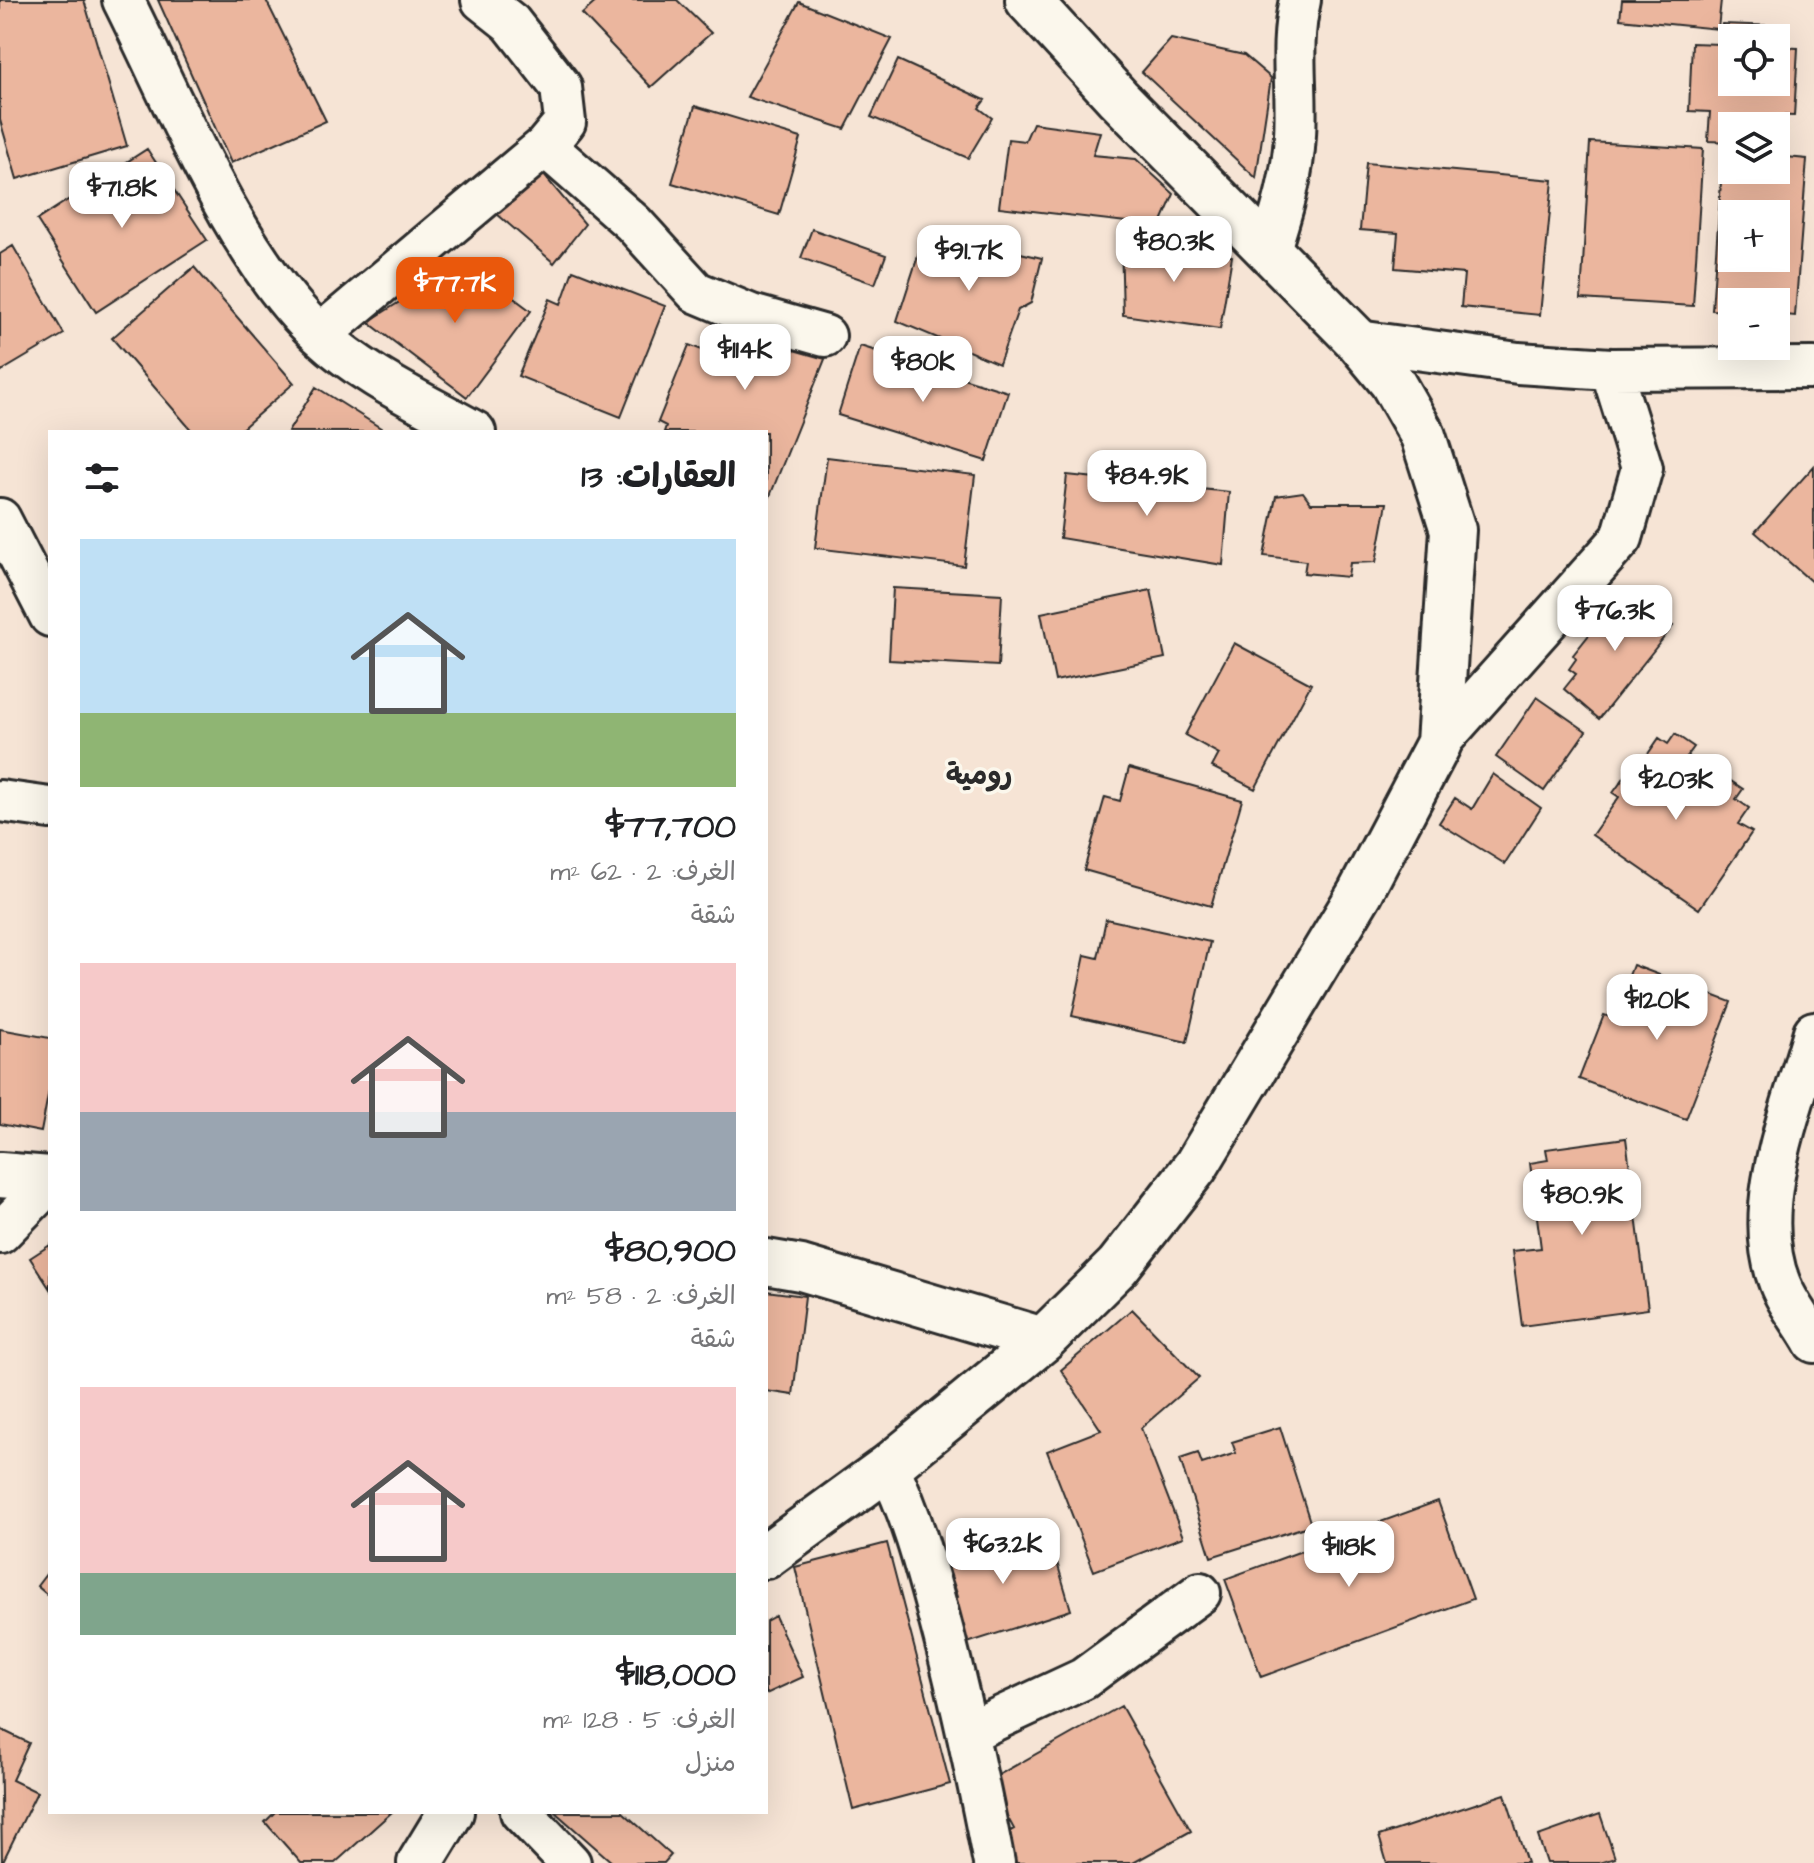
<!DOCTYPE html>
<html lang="ar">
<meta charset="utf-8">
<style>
body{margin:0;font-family:"Architects Daughter","Playpen Sans Arabic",sans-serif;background:#f2f2f2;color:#202124;direction:rtl;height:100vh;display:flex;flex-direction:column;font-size:30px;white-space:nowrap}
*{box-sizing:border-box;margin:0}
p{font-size:26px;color:#757577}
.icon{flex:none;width:44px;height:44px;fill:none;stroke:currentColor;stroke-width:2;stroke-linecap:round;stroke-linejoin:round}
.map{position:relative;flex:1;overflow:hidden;direction:ltr}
.drawer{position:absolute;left:48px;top:430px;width:720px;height:1384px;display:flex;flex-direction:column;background:#fff;border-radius:0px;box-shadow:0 8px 32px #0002;direction:rtl}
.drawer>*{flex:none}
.buttons{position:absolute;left:1718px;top:24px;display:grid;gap:16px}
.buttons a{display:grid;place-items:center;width:72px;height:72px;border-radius:0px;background:#fff;box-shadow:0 8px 32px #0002;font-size:40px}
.price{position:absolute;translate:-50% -68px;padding:0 18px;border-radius:16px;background:#fff;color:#222;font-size:26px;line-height:52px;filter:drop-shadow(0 2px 4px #0008)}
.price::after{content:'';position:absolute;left:50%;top:48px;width:24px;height:18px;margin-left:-12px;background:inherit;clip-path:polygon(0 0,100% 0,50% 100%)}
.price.selected{background:#ea580c;color:#fff}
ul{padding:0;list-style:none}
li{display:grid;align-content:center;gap:16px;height:424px;padding:0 32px}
li span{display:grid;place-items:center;height:248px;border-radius:0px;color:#555}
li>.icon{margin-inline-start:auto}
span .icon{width:144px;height:144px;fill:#fffc;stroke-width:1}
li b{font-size:34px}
h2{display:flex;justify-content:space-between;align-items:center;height:96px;padding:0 32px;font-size:34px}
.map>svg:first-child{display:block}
.building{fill:#ebb69e;stroke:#2b2b2b;stroke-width:2;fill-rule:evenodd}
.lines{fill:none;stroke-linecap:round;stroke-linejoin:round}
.street-casing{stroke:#2b2b2b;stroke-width:46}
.secondary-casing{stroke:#2b2b2b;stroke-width:50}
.street{stroke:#fbf7ec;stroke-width:40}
.secondary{stroke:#fbf7ec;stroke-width:44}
.labels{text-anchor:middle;stroke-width:7;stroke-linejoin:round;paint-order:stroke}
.quarter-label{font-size:28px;font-weight:bold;fill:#2b2b2b;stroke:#fbf7ec}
</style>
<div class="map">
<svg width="1814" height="1863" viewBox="0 0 1814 1863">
<rect width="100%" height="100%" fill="#f6e4d5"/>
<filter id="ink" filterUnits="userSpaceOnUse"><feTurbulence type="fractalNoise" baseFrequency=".0125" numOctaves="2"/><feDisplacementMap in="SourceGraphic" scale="16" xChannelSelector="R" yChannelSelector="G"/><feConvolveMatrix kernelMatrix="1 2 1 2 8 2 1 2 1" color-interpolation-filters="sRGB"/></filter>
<g filter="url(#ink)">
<path class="building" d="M 0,0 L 84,0 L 127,146 L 17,179 L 0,120 Z
M 158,0 L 266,0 L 326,121 L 231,163 Z
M 598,0 L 677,0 L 711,33 L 651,87 L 582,14 Z
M 1622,0 L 1721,0 L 1718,29 L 1620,19 Z
M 799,2 L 892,39 L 845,129 L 747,97 Z
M 1722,24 L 1777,26 L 1776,43 L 1776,38 L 1732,38 L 1732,82 L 1776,82 L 1776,47 L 1798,48 L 1794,116 L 1767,115 L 1766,126 L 1732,126 L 1732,142 L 1708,141 L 1710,112 L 1689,111 L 1692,43 L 1720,44 Z
M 1171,39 L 1244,55 L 1271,78 L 1256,178 L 1142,72 Z
M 898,60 L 985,100 L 979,108 L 992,118 L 968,158 L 871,117 Z
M 695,106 L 801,138 L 779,215 L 672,183 Z
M 1033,123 L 1100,132 L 1093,155 L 1136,159 L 1174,194 L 1160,226 L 999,207 L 1008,139 L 1025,141 Z
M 1590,142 L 1703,149 L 1693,306 L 1581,299 Z
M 147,149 L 207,240 L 96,312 L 37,220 Z
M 1723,153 L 1732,153 L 1732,170 L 1776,170 L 1776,156 L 1807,159 L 1795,316 L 1776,314 L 1776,302 L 1732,302 L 1732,311 L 1712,310 ZM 1732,214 L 1776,214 L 1776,258 L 1732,258 Z
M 1366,163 L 1553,180 L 1540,315 L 1461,307 L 1464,274 L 1395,268 L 1398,233 L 1360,230 Z
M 538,168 L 585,224 L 554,263 L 490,208 Z
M 812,229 L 886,255 L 875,284 L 801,258 Z
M 926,231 L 1042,258 L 1031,303 L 1018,310 L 999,364 L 897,321 Z
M 1121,239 L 1232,256 L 1220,329 L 1123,315 Z
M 13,246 L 64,334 L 0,372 L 0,254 Z
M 464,261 L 531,311 L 467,397 L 368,322 Z
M 194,267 L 294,383 L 238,432 L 193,432 L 112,338 Z
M 573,270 L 665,306 L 621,417 L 518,376 L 550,299 L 561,304 Z
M 732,322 L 825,359 L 766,506 L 766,432 L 664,432 L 666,426 L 658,422 L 689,345 L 718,356 Z
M 860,346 L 1008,392 L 986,461 L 838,415 Z
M 316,387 L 387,432 L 288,432 Z
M 827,457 L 975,475 L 964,566 L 815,548 Z
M 1814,466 L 1814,584 L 1755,532 Z
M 1067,475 L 1229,492 L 1223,565 L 1060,538 Z
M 1303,492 L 1311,503 L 1387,503 L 1376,562 L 1350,563 L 1348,577 L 1304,573 L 1306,561 L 1264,556 L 1276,496 Z
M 893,588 L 1002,594 L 998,666 L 889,660 Z
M 1151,590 L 1165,658 L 1055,681 L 1041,613 Z
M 1623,592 L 1673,626 L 1599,719 L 1564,689 L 1576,674 L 1569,669 L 1576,659 L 1573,655 Z
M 1234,643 L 1311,684 L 1255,789 L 1212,767 L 1219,754 L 1185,735 Z
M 1537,697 L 1586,731 L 1544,791 L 1496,757 Z
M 1675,734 L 1694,747 L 1683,762 L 1714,784 L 1720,774 L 1743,789 L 1736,799 L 1749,808 L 1738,824 L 1752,832 L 1699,909 L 1592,835 L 1619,797 L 1613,793 L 1636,761 L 1641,764 L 1659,738 L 1668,744 Z
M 1129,768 L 1242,800 L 1211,906 L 1084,870 L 1105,797 L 1120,801 Z
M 1493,774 L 1541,808 L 1505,864 L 1439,823 L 1455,798 L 1472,809 Z
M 1106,919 L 1210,942 L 1187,1042 L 1072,1016 L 1085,955 L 1098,958 Z
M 1633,965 L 1731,1002 L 1686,1119 L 1579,1079 L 1604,1015 L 1613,1018 Z
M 0,1029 L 50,1038 L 50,1085 L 41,1132 L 0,1124 Z
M 1626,1138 L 1648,1309 L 1522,1326 L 1512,1251 L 1541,1248 L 1530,1163 L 1548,1160 L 1546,1149 Z
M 50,1245 L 50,1289 L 30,1258 Z
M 766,1291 L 805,1296 L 793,1395 L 766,1391 Z
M 1132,1309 L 1199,1378 L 1141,1428 L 1183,1537 L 1094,1571 L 1047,1451 L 1101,1430 L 1061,1370 Z
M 1280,1427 L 1311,1525 L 1211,1557 L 1180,1459 L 1198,1453 L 1202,1464 L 1236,1453 L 1232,1442 Z
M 1438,1501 L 1473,1599 L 1261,1677 L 1225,1579 Z
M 1030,1527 L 1042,1564 L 1056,1559 L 1071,1610 L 961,1645 L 947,1601 L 958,1597 L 944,1554 Z
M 887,1543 L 950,1784 L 853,1810 L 795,1567 Z
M 50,1569 L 50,1597 L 37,1586 Z
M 775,1616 L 803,1677 L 766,1694 L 766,1621 Z
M 1121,1706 L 1191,1831 L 1133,1863 L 1010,1863 L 997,1838 L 1014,1829 L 988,1781 Z
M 0,1729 L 29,1743 L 12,1780 L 37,1792 L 2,1863 Z
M 1505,1794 L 1527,1863 L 1387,1863 L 1379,1836 Z
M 275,1812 L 392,1812 L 335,1863 L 301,1863 L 265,1822 Z
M 555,1812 L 623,1812 L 671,1855 L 664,1863 L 613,1863 Z
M 1600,1814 L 1615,1858 L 1599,1863 L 1547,1863 L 1538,1836 Z"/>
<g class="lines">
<g class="street-casing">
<path id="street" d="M 123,0 C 175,103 236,258 320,335 C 364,376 424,403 475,432
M 545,146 L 633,223 L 696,292 L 751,315 L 825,336
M 1270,249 C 1282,211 1293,176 1295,135 C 1298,87 1289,49 1300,0
M 320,335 L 545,146 L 565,122 L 561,87 L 511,23 L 482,0
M 1358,341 L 1518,363 L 1611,369 L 1642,468 L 1622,538 L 1439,743
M 1611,369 L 1814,368
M 0,519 L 50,616
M 0,801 L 50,808
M 1814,1032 C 1793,1108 1749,1207 1780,1284 C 1788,1305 1803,1322 1814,1342
M 0,1233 L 50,1182
M 888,1467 C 912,1515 925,1565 939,1617 C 961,1699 978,1780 994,1863
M 969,1732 L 1083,1679 L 1200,1593
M 521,1812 L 570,1863"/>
</g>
<g class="secondary-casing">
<path id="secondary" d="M 0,1175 L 50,1179
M 766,1262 L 801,1268 L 1043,1340 L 1118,1266 L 1196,1166 L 1360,893 L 1439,743 L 1453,530 L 1423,436 L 1392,382 L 1358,341 L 1118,98 L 1028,0
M 766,1556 L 888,1467 L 1043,1340
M 420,1863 L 451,1812"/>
</g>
<use href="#street" class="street"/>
<use href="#secondary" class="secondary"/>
</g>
</g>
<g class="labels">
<g class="quarter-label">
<text x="979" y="784">رومية</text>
</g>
</g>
</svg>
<div class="buttons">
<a><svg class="icon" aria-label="locate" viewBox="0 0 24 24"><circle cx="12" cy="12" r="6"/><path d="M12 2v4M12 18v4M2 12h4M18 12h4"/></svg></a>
<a><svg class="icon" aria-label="layers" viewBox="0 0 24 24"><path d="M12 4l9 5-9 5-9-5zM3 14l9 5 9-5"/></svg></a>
<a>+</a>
<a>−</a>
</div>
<b class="price" style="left:122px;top:230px">$71.8K</b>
<b class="price" style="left:1174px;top:284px">$80.3K</b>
<b class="price" style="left:969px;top:293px">$91.7K</b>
<b class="price selected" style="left:455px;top:325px">$77.7K</b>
<b class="price" style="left:745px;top:392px">$114K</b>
<b class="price" style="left:923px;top:404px">$80K</b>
<b class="price" style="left:1147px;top:518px">$84.9K</b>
<b class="price" style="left:1615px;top:653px">$76.3K</b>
<b class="price" style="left:1676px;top:822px">$203K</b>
<b class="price" style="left:1657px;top:1042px">$120K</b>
<b class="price" style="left:1582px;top:1237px">$80.9K</b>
<b class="price" style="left:1003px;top:1586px">$63.2K</b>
<b class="price" style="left:1349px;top:1589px">$118K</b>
<section class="drawer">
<h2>العقارات: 13<svg class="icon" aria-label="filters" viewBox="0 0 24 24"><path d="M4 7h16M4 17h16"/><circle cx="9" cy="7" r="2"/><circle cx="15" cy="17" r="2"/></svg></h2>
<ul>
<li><span style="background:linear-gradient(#bfe0f5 70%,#8fb573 0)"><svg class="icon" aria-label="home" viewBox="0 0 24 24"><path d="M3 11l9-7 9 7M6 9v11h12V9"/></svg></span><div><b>$77,700</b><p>الغرف: 2 · 62 m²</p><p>شقة</p></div></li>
<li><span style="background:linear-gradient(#f6c9c9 60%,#9aa5b1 0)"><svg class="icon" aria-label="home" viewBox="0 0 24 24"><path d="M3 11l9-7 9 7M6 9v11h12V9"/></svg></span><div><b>$80,900</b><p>الغرف: 2 · 58 m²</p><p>شقة</p></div></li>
<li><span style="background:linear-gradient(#f6c9c9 75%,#7fa58c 0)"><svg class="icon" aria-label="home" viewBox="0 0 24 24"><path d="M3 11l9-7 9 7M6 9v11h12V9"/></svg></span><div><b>$118,000</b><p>الغرف: 5 · 128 m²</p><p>منزل</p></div></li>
</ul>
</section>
</div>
